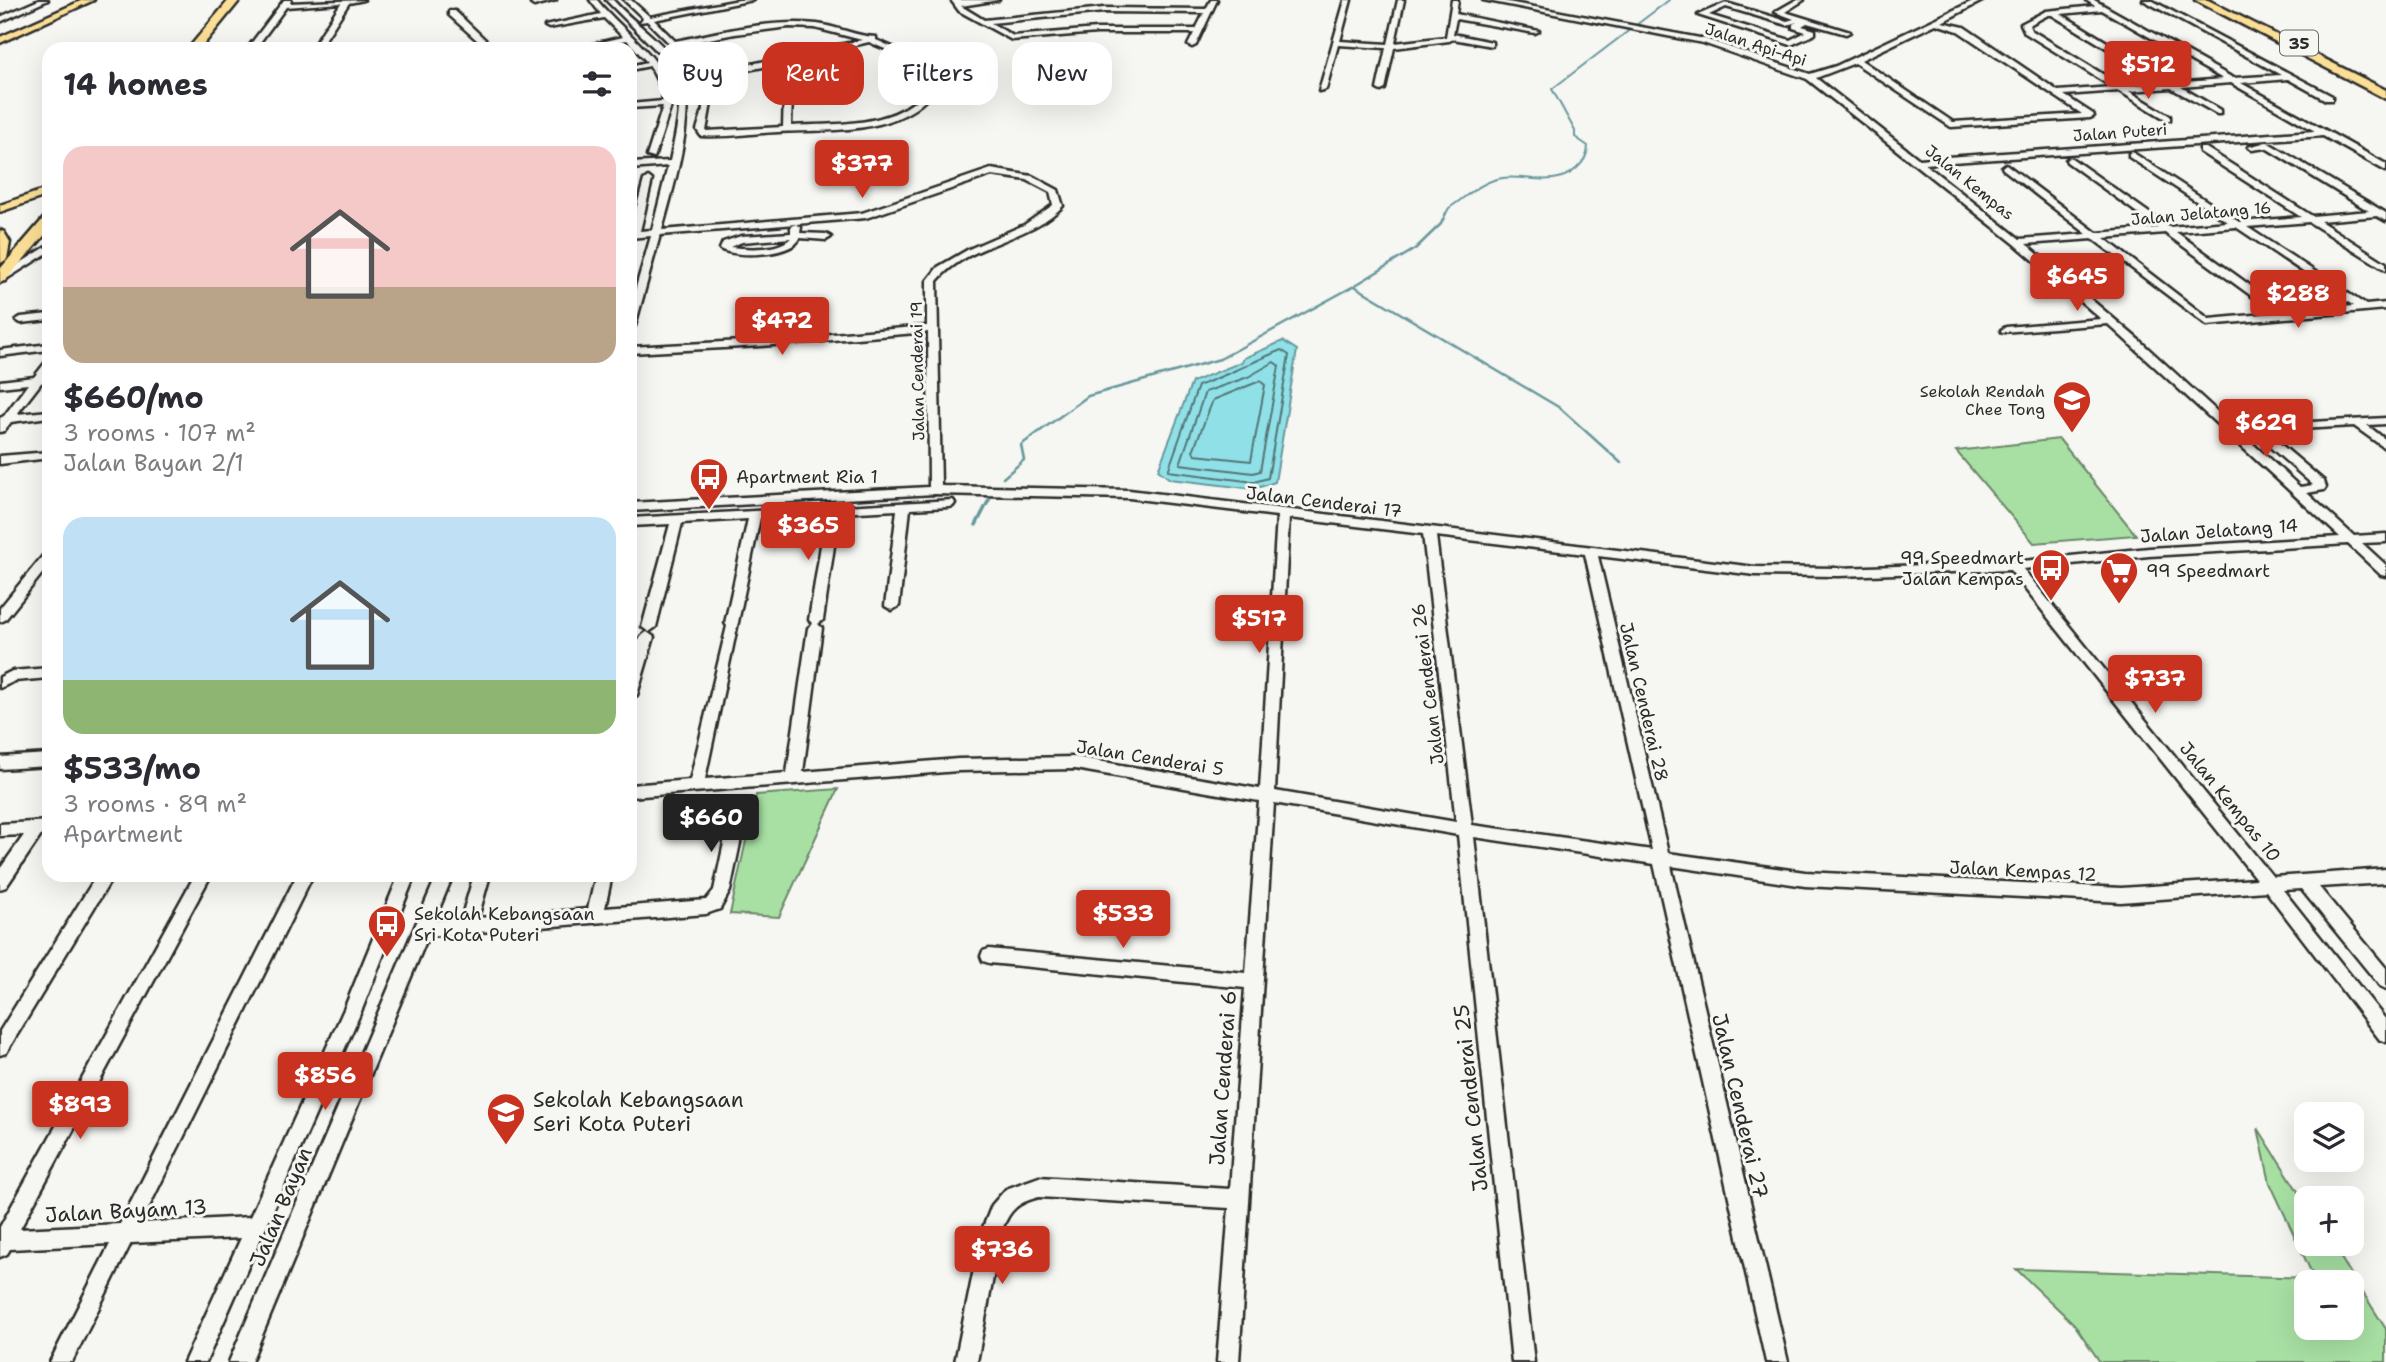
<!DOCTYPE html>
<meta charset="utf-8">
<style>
body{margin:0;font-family:"Shantell Sans",sans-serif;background:#f2f2f3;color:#2b2b33;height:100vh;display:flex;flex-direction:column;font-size:26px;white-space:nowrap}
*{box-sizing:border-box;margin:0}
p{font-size:23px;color:#7c7c81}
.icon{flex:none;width:38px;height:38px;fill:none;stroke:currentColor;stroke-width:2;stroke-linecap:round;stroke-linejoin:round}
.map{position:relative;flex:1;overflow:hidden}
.sheet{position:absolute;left:42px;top:42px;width:595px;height:840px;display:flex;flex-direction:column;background:#fff;border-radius:21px;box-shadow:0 7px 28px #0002}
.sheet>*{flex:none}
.guide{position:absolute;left:658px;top:42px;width:665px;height:63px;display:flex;gap:14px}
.tools{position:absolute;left:2294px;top:1102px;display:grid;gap:14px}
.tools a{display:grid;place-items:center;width:70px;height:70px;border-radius:14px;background:#fff;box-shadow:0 7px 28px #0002;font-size:35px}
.price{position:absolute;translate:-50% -60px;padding:0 16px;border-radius:7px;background:#c8321e;color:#fff;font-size:23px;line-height:46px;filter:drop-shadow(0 2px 4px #0008)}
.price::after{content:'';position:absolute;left:50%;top:42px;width:21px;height:16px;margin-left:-10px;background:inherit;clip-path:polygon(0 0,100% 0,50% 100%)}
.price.selected{background:#222;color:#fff}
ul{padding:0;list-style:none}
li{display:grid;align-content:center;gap:14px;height:371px;padding:0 21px}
li span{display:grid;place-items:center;height:217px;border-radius:21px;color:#555}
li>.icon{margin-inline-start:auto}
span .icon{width:126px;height:126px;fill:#fffc;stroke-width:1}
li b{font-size:30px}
h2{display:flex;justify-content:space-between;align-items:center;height:84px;padding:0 21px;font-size:30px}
.chip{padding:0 24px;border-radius:21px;background:#fff;box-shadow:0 7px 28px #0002;font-size:24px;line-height:63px}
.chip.selected{background:#c8321e;color:#fff}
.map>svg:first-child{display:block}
.green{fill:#a8e0a4;stroke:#6a8668;stroke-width:2;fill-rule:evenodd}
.water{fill:#90e1e7;stroke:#68989c;stroke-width:2}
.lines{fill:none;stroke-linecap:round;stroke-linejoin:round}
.shore{stroke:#537476;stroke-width:2}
.stream-far2{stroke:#68989c;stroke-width:2}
.stream-far1{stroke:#68989c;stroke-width:2.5}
.stream{stroke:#68989c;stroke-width:3.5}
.minor-casing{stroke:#2b2b2b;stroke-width:5}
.major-casing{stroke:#2b2b2b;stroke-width:5}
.highway-casing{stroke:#2b2b2b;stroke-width:5}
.minor{fill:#f6f6f2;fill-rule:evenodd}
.major{fill:#fbdf96;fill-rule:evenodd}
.highway{fill:#fbdf96;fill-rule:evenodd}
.labels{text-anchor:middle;stroke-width:6;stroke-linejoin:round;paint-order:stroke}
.shield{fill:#f6f6f2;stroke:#686867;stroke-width:2}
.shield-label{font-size:16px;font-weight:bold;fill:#2b2b2b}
.far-street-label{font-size:16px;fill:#2b2b2b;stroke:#f6f6f2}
.far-poi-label{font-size:16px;fill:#2b2b2b;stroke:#f6f6f2;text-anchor:end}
.poi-label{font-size:18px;fill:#2b2b2b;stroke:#f6f6f2;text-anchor:start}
.street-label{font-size:18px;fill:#2b2b2b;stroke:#f6f6f2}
.near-street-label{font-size:21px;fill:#2b2b2b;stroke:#f6f6f2}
.near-poi-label{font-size:21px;fill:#2b2b2b;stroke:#f6f6f2;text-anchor:start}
</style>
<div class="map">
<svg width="2386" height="1362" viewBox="0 0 2386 1362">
<rect width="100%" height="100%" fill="#f6f6f2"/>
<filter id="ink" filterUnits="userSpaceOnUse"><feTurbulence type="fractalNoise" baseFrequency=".0143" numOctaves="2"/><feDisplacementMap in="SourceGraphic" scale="14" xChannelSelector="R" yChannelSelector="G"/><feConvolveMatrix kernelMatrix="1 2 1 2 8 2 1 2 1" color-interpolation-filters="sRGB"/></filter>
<g filter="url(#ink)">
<path class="green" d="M 2059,439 L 2136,535 L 2034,543 L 1956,451 Z
M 838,789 L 779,917 L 730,914 L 756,795 Z
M 2258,1128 L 2306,1204 L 2306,1244 L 2332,1244 L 2386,1329 L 2386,1362 L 2100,1362 L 2074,1324 L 2016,1269 L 2314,1278 L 2270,1183 ZM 2306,1283 L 2352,1283 L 2352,1328 L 2306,1328 Z"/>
<path class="water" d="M 1283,341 L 1297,350 L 1275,482 L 1254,489 L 1170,479 L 1158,470 L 1192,382 L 1242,362 L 1244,358 Z"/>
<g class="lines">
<path class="shore" d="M 1281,350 L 1289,355 L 1268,478 L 1254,482 L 1168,471 L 1198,386 C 1227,375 1253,362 1281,350 Z
M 1274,362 L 1279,366 L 1260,471 L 1253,473 L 1180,464 L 1205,392 L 1248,377 Z
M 1260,381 L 1265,385 L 1251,461 L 1195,455 L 1193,451 L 1213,400 Z"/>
<path class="stream-far2" d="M 1445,215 L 1449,208 C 1462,200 1476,186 1491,181 C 1520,170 1550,191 1576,169 C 1583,163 1588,156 1588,146 L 1575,137 L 1575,131 L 1552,89 L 1669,0"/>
<path class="stream-far1" d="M 1356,287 L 1560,408 L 1621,463
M 1003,478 L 1024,460 L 1021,445 L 1088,396 L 1220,359 L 1354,286 L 1415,249 L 1441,224 L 1446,213"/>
<path class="stream" d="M 976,525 L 990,498"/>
<g class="minor-casing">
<path id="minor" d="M 39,0 L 48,0 L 0,22 L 0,17 Z
M 284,0 L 291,0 L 290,3 L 364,0 L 349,3 L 319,49 L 311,49 L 341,3 L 286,7 L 255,49 L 247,49 Z
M 543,0 L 556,0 L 534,6 L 531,4 Z
M 590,0 L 597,0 C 622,32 668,58 671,101 L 678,103 L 671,106 L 654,158 L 647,156 L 663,106 L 630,108 L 630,104 L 663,101 L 662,90 L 650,66 L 630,70 L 630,66 L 647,62 L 627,40 L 586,49 L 572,49 L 623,37 L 604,18 L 549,28 L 545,26 L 601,14 Z
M 606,0 L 613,0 C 632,22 658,37 675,61 C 703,97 673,188 662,230 L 862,213 L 991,169 L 1032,176 L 1058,190 L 1063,206 C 1028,242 969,242 937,281 L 941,486 L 1129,490 L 1755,567 L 1839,568 L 2013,562 L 2149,548 L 2340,537 L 2108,324 L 2002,332 L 2001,330 L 2006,327 L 2101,319 L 2015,244 L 1807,79 L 1703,43 L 1483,0 L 1497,0 L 1705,39 L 1810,74 L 1836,66 L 1975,0 L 1984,0 L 1942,22 L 1964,27 L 2058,91 L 2112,87 L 2025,33 L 2021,24 L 2046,11 L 2095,6 L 2086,0 L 2094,0 L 2233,78 L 2281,75 L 2143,0 L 2151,0 L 2332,96 L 2332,100 L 2326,100 L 2288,79 L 2241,83 L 2386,164 L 2386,171 L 2323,136 L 1925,164 L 2020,239 L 2087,234 L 2003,169 L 2002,167 L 2006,164 L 2097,233 L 2158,228 L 2067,162 L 2066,160 L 2070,157 L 2169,227 L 2228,222 L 2129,157 L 2129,153 L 2132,152 L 2239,222 L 2301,217 L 2200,152 L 2200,148 L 2206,148 L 2312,216 L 2369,211 L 2266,148 L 2252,150 L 2248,147 L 2267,142 L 2386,213 L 2386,221 L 2377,216 L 2320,221 L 2386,263 L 2386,270 L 2309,222 L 2247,227 L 2366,305 L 2386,303 L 2386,309 L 2207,325 L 2093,239 L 2026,244 L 2140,341 L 2233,426 L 2386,418 L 2386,424 L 2367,425 L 2386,440 L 2386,449 L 2354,426 L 2265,431 L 2324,481 L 2326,487 L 2324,490 L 2307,493 L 2354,536 L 2386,534 L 2386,542 L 2362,543 L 2386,565 L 2386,576 L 2381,575 L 2348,544 L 2149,556 L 2023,569 L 2273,877 L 2386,869 L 2386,883 L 2319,887 L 2386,968 L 2386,989 L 2380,986 L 2301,889 L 2283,890 L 2386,1020 L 2386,1042 L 2380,1040 L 2266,891 L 2121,902 L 1805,886 L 1671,866 L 1788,1362 L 1766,1362 L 1654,864 L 1474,837 L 1534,1362 L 1512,1362 L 1458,835 L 1274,803 L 1239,1362 L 1217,1362 L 1229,1208 L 1039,1197 C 1018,1202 1009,1210 1002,1230 L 977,1362 L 955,1362 L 982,1230 L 992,1205 L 1006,1189 L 1039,1177 L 1230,1189 L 1245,988 L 989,963 L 983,961 L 981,956 L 983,951 L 989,949 L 1246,973 L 1259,801 L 1075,769 L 958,771 L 630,797 L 630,785 L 690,780 L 727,626 L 725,623 L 748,519 L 682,523 L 656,627 L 649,632 L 642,627 L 670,524 L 630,526 L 630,518 L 953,500 L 955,503 L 953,506 L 949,507 L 910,509 L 899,606 L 892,610 L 885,606 L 897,510 L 839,513 L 823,620 L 818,624 L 822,628 L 803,772 L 958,759 L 1075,757 L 1260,789 L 1277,516 L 1129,498 L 935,494 L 630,511 L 630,503 L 929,487 L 928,332 L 761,346 L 630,353 L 630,347 L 761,340 L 927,326 L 927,281 L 938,267 L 969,249 L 1024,225 L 1053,205 L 1050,192 L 1027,180 L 992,175 L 866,218 L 796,224 L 801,227 L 800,233 L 826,234 L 831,237 L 826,240 L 800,238 C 792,256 736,258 720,249 L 723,242 L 741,236 L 791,233 L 791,227 L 796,224 L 660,235 L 635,326 L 630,329 L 630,308 L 651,236 L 630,238 L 630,232 L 644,180 L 648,177 L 652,180 L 640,231 L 652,230 L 668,166 L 630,169 L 630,163 L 670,161 C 676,131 687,92 671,65 ZM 2102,10 L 2223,79 L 2174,83 L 2061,14 ZM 2048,15 L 2052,15 L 2164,83 L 2122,86 L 2031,30 L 2029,25 ZM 1936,24 L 1958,31 L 2082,114 L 1953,122 L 1861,60 ZM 1855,63 L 1951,127 L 2090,118 L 2094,116 L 2093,114 L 2064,95 L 2119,91 L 2167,120 L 2170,120 L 2170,116 L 2129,91 L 2171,88 L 2217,114 L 2220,114 L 2220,110 L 2181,87 L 2231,83 L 2315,131 L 1919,159 L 1816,78 ZM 2236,227 L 2354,306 L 2287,312 L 2176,232 ZM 2165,233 L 2275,313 L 2209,319 L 2104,238 ZM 791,238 C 778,251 748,249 730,247 L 742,242 ZM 2252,431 L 2313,485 L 2300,487 L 2240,432 ZM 826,514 L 809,620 L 813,624 L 808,628 L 787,773 L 705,779 L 760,518 ZM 1289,518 L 1423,534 L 1456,822 L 1275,791 ZM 1436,536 L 1585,554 L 1652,850 L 1472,825 ZM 1598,556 L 1755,575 L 1839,576 L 2010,570 L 2256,879 L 2121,888 L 1805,872 L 1668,853 Z
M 624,0 L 631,0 L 650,17 L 739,0 L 753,0 L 654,20 L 675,41 C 721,32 770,19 817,24 C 836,26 858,37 876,37 L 876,40 C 898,50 930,59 938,85 C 905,137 830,129 778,132 C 753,133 726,138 701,136 L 697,130 C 699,121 704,112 703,103 C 700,70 669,43 647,21 L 640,22 L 643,18 ZM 789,27 L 815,28 L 862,40 L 701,75 L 678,45 L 735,34 ZM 869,42 C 890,52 923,61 930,85 C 901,129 837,123 791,126 L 792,96 L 848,89 L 852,87 L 848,85 L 791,91 L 780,63 ZM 773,65 L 784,94 L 783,127 L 706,131 L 711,103 L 703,79 Z
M 951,0 L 999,0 L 961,6 L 984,20 L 1104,8 L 1206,9 L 1211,0 L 1217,0 L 1196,45 L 1192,47 L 1188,45 L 1194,33 L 1097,33 L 1012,40 L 959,11 ZM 1104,12 L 1204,13 L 1196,29 L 1097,29 L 1013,36 L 991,23 Z
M 1345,0 L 1351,0 L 1340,41 L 1388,44 L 1398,0 L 1404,0 L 1395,43 L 1446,37 L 1452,0 L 1458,0 L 1456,14 L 1539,31 L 1535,33 L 1456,19 L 1453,34 L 1492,42 L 1492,46 L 1453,39 L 1449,41 L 1394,48 L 1385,89 L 1381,91 L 1377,89 L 1386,48 L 1338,45 L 1326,89 L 1319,91 Z
M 1796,0 L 1804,0 L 1785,12 L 1850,32 L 1846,34 L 1807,23 L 1802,26 L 1815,30 L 1815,34 L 1791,45 L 1698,15 L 1726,3 L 1787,21 L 1794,19 L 1775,12 ZM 1726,7 L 1787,25 L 1797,22 L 1793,24 L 1793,28 L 1806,32 L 1790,40 L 1709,15 Z
M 449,11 L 455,11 L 495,49 L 487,49 L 449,15 Z
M 49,245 L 49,252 L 0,283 L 0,276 Z
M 49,314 L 49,320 L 21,323 L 16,320 L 21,317 Z
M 49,344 L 49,350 L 0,356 L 0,350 Z
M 49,362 L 49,372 L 45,378 L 46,380 L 41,383 L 17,414 L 49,411 L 49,417 L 11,422 L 4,431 L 0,432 L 0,418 L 4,416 L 28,384 L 0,387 L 0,381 L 34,377 L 45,363 Z
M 49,452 L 49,458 L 0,464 L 0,456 Z
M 49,552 L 49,565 L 5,620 L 0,622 L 0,608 L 45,553 Z
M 647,632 L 654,637 L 637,695 L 630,700 C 630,684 630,640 647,632 Z
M 49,668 L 49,678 L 15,681 L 0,688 L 0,677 L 12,671 Z
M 49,754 L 49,766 L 0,769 L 0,757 Z
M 737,813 L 742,815 L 745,819 L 730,891 L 720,909 L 706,914 L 428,936 L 251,1362 L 229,1362 L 437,875 L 453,875 L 434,921 L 461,919 L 474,875 L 490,875 L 478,918 L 588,909 L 596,875 L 612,875 L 605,908 L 706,900 L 714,890 L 729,819 L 732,815 Z
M 49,821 L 49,833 L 42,834 L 6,887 L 0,889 L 0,869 L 24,835 L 0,836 L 0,824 Z
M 97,875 L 114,875 L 6,1053 L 0,1055 L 0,1031 Z
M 195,875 L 211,875 L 20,1229 L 120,1224 L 297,875 L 313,875 L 141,1223 L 250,1217 L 345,1007 L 399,875 L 415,875 L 363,1007 L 206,1362 L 184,1362 L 241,1238 L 131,1243 L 72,1362 L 50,1362 L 110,1244 L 10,1249 L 7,1254 L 0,1257 L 0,1227 Z"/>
</g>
<g class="major-casing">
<path id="major" d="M 83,0 L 94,0 L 0,43 L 0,37 Z
M 49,188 L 49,195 L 0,212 L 0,205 Z
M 0,230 L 4,232 L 10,242 L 7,259 L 1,263 Z"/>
</g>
<g class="highway-casing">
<path id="highway" d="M 229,0 L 240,0 L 200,49 L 188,49 Z
M 2195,0 L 2208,0 L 2386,90 L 2386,99 Z
M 49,217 L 49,230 L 5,281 L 0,282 L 0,269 L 44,218 Z"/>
</g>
<use href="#minor" class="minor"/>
<use href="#major" class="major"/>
<use href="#highway" class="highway"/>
</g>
</g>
<defs>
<g id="school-pin" transform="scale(2.0125)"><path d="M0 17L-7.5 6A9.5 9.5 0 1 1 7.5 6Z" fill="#c8321e" stroke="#f6f6f2"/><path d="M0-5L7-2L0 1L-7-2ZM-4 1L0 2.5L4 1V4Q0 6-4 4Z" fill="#fff"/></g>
<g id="bus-pin" transform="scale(2.0125)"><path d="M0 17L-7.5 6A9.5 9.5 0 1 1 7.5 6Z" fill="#c8321e" stroke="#f6f6f2"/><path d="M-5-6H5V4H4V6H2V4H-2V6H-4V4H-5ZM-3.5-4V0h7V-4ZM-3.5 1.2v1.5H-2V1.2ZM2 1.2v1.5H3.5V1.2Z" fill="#fff"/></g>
<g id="supermarket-pin" transform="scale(2.0125)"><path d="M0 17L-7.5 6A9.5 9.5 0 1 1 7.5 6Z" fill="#c8321e" stroke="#f6f6f2"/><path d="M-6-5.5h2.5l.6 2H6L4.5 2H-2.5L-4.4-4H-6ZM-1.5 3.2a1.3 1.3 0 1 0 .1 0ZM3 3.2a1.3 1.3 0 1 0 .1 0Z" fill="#fff"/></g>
</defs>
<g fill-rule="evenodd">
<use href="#school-pin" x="2072" y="400"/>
<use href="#bus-pin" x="709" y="477"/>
<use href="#bus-pin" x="2051" y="568"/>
<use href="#supermarket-pin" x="2119" y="571"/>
<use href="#bus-pin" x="387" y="924"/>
<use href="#school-pin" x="506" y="1112"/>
</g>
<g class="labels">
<rect class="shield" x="2280" y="30.5" width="38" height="25" rx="5"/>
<g class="shield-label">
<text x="2299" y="49">35</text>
</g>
<g class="far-street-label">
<text transform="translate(1756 44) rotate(18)" y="6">Jalan Api-Api</text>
<text transform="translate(2120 132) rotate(-4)" y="6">Jalan Puteri</text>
<text transform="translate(1970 182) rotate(39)" y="6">Jalan Kempas</text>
<text transform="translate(2201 213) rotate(-5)" y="6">Jalan Jelatang 16</text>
<text transform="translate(917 371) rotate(-91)" y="6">Jalan Cenderai 19</text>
</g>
<g class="far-poi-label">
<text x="2045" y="397">Sekolah Rendah<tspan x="2045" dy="18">Chee Tong</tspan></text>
</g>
<g class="poi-label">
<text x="736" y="483">Apartment Ria 1</text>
<text x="2024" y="564" text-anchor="end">99 Speedmart<tspan x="2024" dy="21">Jalan Kempas</tspan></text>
<text x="2146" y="577">99 Speedmart</text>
<text x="414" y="920">Sekolah Kebangsaan<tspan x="414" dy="21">Sri Kota Puteri</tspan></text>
</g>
<g class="street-label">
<text transform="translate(1324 502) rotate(7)" y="6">Jalan Cenderai 17</text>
<text transform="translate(2219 531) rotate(-4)" y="6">Jalan Jelatang 14</text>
<text transform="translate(1428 684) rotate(-97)" y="6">Jalan Cenderai 26</text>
<text transform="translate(1644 702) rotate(77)" y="6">Jalan Cenderai 28</text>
<text transform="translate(1150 758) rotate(9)" y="6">Jalan Cenderai 5</text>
<text transform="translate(2230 802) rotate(51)" y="6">Jalan Kempas 10</text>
<text transform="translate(2023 871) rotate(3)" y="6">Jalan Kempas 12</text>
</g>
<g class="near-street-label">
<text transform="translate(1223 1078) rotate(-86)" y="7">Jalan Cenderai 6</text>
<text transform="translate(1471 1098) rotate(-96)" y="7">Jalan Cenderai 25</text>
<text transform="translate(1740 1106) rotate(77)" y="7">Jalan Cenderai 27</text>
<text transform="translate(281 1207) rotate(-67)" y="7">Jalan Bayan</text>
<text transform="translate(126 1211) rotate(-3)" y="7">Jalan Bayam 13</text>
</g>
<g class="near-poi-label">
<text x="533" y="1107">Sekolah Kebangsaan<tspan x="533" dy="24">Seri Kota Puteri</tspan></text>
</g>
</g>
</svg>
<div class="tools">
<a><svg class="icon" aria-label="layers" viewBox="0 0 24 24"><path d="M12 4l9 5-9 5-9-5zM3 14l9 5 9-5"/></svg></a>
<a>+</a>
<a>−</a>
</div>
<b class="price" style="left:2148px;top:101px">$512</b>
<b class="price" style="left:862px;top:200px">$377</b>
<b class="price" style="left:2077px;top:313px">$645</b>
<b class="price" style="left:2298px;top:330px">$288</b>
<b class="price" style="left:782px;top:357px">$472</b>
<b class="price" style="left:2266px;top:459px">$629</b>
<b class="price" style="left:808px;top:562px">$365</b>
<b class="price" style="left:1259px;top:655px">$517</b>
<b class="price" style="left:2155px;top:715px">$737</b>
<b class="price selected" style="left:711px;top:854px">$660</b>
<b class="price" style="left:1123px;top:950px">$533</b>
<b class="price" style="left:325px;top:1112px">$856</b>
<b class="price" style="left:80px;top:1141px">$893</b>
<b class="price" style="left:1002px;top:1286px">$736</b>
<div class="guide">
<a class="chip">Buy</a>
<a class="chip selected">Rent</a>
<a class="chip">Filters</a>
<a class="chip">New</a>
</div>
<section class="sheet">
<h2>14 homes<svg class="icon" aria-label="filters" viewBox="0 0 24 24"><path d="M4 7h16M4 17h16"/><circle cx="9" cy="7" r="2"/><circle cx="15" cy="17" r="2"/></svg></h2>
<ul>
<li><span style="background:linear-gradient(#f6c9c9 65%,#b9a48a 0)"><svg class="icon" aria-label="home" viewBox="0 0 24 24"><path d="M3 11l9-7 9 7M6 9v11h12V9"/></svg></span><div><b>$660/mo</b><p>3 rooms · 107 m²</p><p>Jalan Bayan 2/1</p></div></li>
<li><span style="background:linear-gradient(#bfe0f5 75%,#8fb573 0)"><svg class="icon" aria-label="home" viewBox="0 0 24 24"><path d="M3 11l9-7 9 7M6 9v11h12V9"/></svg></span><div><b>$533/mo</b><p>3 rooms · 89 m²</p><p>Apartment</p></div></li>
</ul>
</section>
</div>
